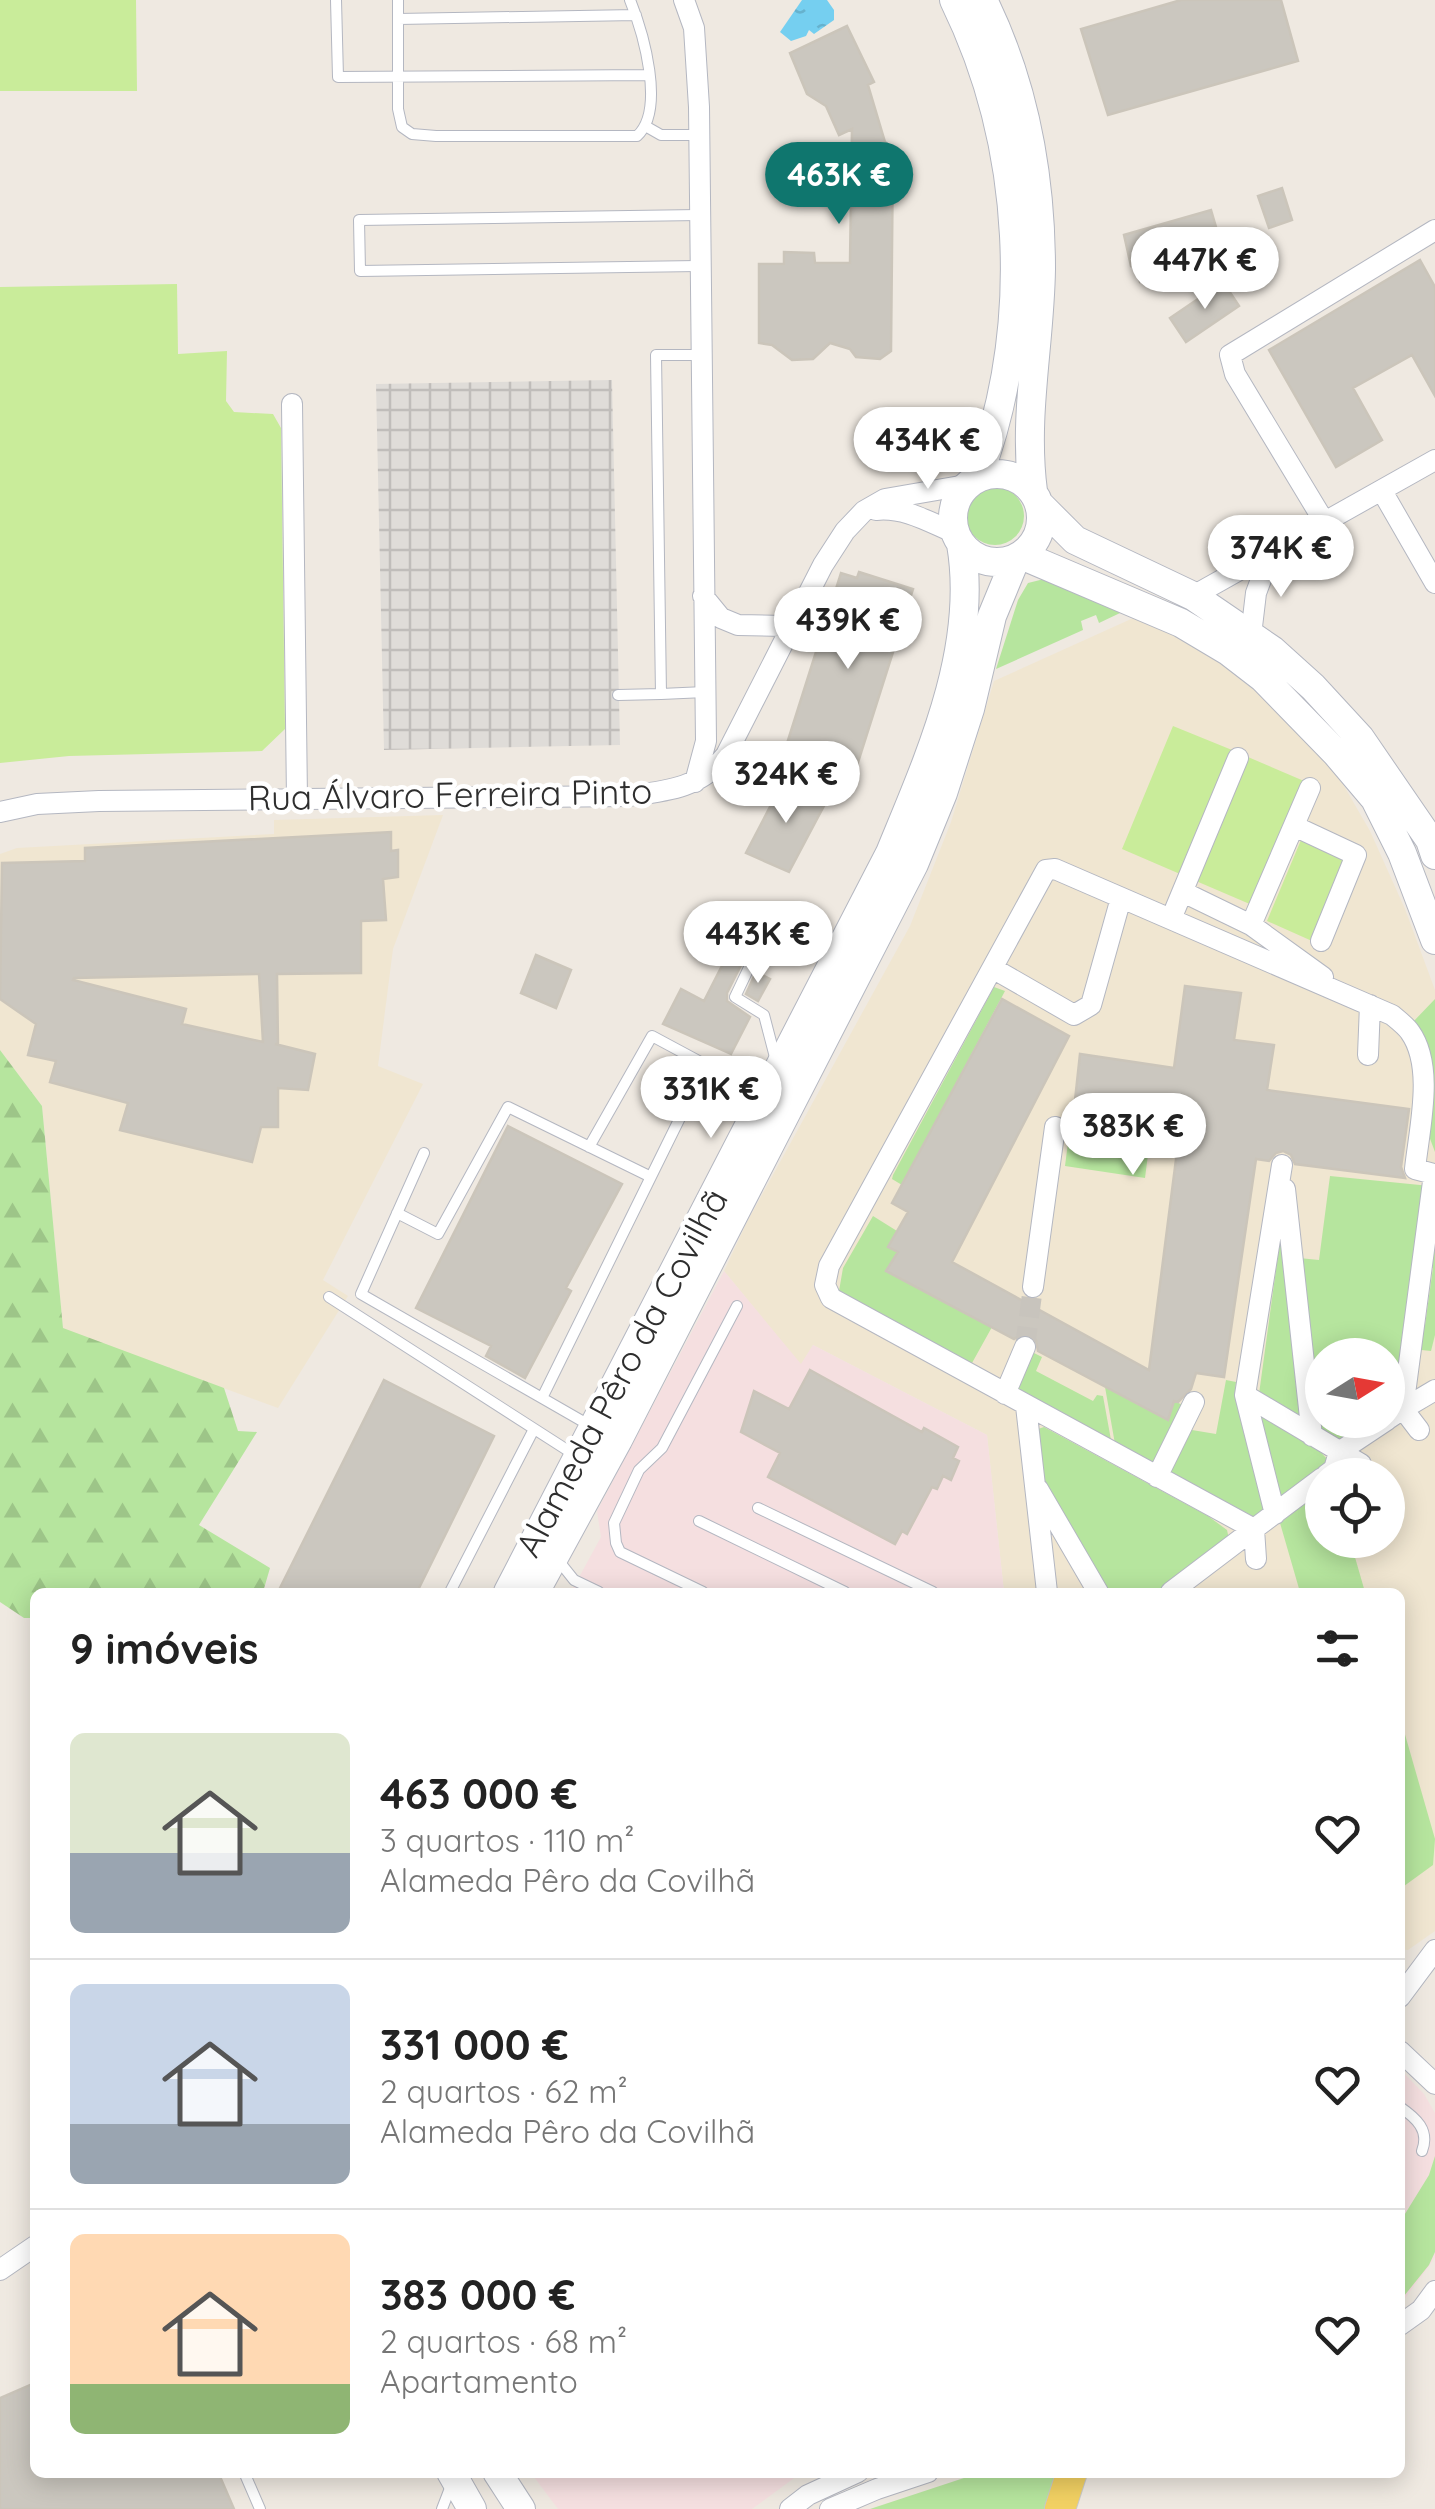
<!DOCTYPE html>
<html lang="pt">
<meta charset="utf-8">
<style>
body{margin:0;font-family:Quicksand,sans-serif;background:#f2f2f2;color:#222;height:100vh;display:flex;flex-direction:column;font-size:38px;white-space:nowrap}
*{box-sizing:border-box;margin:0}
p{font-size:32px;color:#767676}
.icon{flex:none;width:55px;height:55px;fill:none;stroke:currentColor;stroke-width:2;stroke-linecap:round;stroke-linejoin:round}
.map{position:relative;flex:1;overflow:hidden}
.side{position:absolute;left:30px;top:1588px;width:1375px;height:890px;display:flex;flex-direction:column;background:#fff;border-radius:15px;box-shadow:0 5px 25px #0003}
.side>*{flex:none}
.needle{width:65px;rotate:79deg}
.tools{position:absolute;left:1305px;top:1338px;display:grid;gap:20px}
.tools a{display:grid;place-items:center;width:100px;height:100px;border-radius:50%;background:#fff;box-shadow:0 5px 25px #0003;font-size:50px}
.price{position:absolute;translate:-50% -85px;padding:0 22px;border-radius:35px;background:#fff;color:#222;font-size:32px;line-height:65px;filter:drop-shadow(0 2px 5px #0008)}
.price::after{content:'';position:absolute;left:50%;top:60px;width:30px;height:22px;margin-left:-15px;background:inherit;clip-path:polygon(0 0,100% 0,50% 100%)}
.price.active{background:#0f766e;color:#fff}
ul{padding:0;list-style:none}
li{display:flex;align-items:center;gap:30px;height:250px;padding:0 40px}
li+li{border-top:2px solid #e0e0e0}
li span{display:grid;place-items:center;flex:none;width:280px;height:200px;border-radius:15px;color:#555}
li>.icon{margin-inline-start:auto}
span .icon{width:120px;height:120px;fill:#fffc;stroke-width:1}
li b{font-size:42px}
h2{display:flex;justify-content:space-between;align-items:center;height:120px;padding:0 40px;font-size:42px}
.map>svg:first-child{display:block}
.education{fill:#f0e6d1;fill-rule:evenodd}
.medical{fill:#f5dfe0}
.grass{fill:#b6e59e}
.forest{fill:url(#forest-firs)}
.pitch{fill:#c9ec9a}
.plaza{fill:url(#plaza-grid)}
.water{fill:url(#water-ripples)}
.building{fill:#cbc7bf;stroke:#cbc5ba;stroke-width:2.5;fill-rule:evenodd}
.lines{fill:none;stroke-linecap:round;stroke-linejoin:round}
.street-tunnel{stroke:#c8c4bd;stroke-width:20;stroke-dasharray:20 10;stroke-linecap:butt}
.lane-casing{stroke:#b4b7c1;stroke-width:12}
.street-casing{stroke:#b4b7c1;stroke-width:22}
.secondary-casing{stroke:#b4b7c1;stroke-width:30}
.primary-casing{stroke:#c9c9c9;stroke-width:32}
.lane{stroke:#fff;stroke-width:10}
.street{stroke:#fff;stroke-width:20}
.secondary{stroke:#fff;stroke-width:28}
.primary{stroke:#f2d163;stroke-width:30}
.labels{text-anchor:middle;stroke-width:9;stroke-linejoin:round;paint-order:stroke}
.street-label{font-size:35px;fill:#2e2e2e;stroke:#fff}
</style>
<div class="map">
<svg width="1435" height="2509" viewBox="0 0 1435 2509">
<defs>
<pattern id="forest-firs" width="22" height="20" patternUnits="userSpaceOnUse" patternTransform="scale(2.5)"><rect width="22" height="20" fill="#b6e59e"/><path d="M5 1l3.5 6h-7zM16 11l3.5 6h-7z" fill="#9dc588"/></pattern>
<pattern id="plaza-grid" width="8" height="8" patternUnits="userSpaceOnUse" patternTransform="scale(2.5)"><rect width="8" height="8" fill="#dfdcd8"/><path d="M0 4h8M4 0v8" fill="none" stroke="#c0bdba"/></pattern>
<pattern id="water-ripples" width="26" height="14" patternUnits="userSpaceOnUse" patternTransform="scale(2.5)"><rect width="26" height="14" fill="#75cff0"/><path d="M2 4q2-2 4 0t4 0M15 11q2-2 4 0t4 0" fill="none" stroke="#66b2ce"/></pattern>
</defs>
<rect width="100%" height="100%" fill="#efe9e1"/>
<path class="education" d="M 1151,610 L 1188,630 L 1303,730 L 1340,779 L 1370,831 L 1405,909 L 1435,990 L 1435,1931 L 1408,1950 L 1400,1949 L 1400,1592 L 1004,1592 L 987,1435 L 813,1345 L 801,1365 L 724,1271 L 747,1222 L 910,926 L 951,822 L 994,681 ZM 1322,1355 L 1388,1355 L 1388,1420 L 1322,1420 ZM 1322,1475 L 1388,1475 L 1388,1540 L 1322,1540 Z
M 443,815 L 393,949 L 378,1066 L 423,1084 L 323,1280 L 348,1296 L 278,1408 L 63,1329 L 42,1106 L 0,1050 L 0,854 L 17,848 L 274,834 L 274,820 Z"/>
<path class="medical" d="M 724,1271 L 801,1364 L 813,1345 L 987,1435 L 1004,1592 L 571,1592 L 601,1537 L 597,1511 Z
M 1400,2069 L 1424,2094 L 1435,2113 L 1435,2258 L 1400,2305 Z
M 531,2473 L 801,2473 L 752,2509 L 558,2509 Z"/>
<path class="grass" d="M966 516a29 29 0 1 1 58 0a29 29 0 1 1-58 0Z
M 1052,577 L 1139,604 L 1099,623 L 1096,615 L 1081,621 L 1083,630 L 996,669 L 1018,600 L 1028,583 Z
M 994,987 L 1005,991 L 902,1185 L 892,1179 L 893,1175 Z
M 1435,999 L 1435,1152 L 1426,1128 L 1412,1023 Z
M 1070,1127 L 1150,1139 L 1145,1178 L 1065,1166 Z
M 1330,1176 L 1430,1186 L 1401,1401 L 1388,1410 L 1388,1355 L 1322,1355 L 1322,1420 L 1373,1420 L 1343,1440 L 1319,1430 L 1299,1258 L 1319,1260 Z
M 1435,1177 L 1435,1335 L 1431,1351 L 1412,1349 L 1425,1325 L 1433,1268 L 1424,1266 Z
M 873,1216 L 897,1231 L 889,1246 L 898,1252 L 887,1270 L 992,1327 L 972,1363 L 969,1364 L 839,1291 L 843,1268 Z
M 1281,1233 L 1307,1420 L 1259,1394 Z
M 1032,1352 L 1042,1357 L 1036,1371 L 1093,1401 L 1097,1395 L 1103,1396 L 1111,1440 L 1016,1389 Z
M 1226,1380 L 1236,1382 L 1235,1391 L 1266,1513 L 1254,1517 L 1170,1472 L 1186,1429 L 1216,1434 Z
M 1105,1387 L 1167,1420 L 1174,1401 L 1185,1406 L 1156,1464 L 1115,1444 Z
M 1250,1410 L 1316,1447 L 1327,1459 L 1326,1468 L 1276,1510 Z
M 1044,1427 L 1208,1516 L 1227,1530 L 1229,1539 L 1165,1592 L 1102,1592 L 1041,1481 L 1038,1429 Z
M 1322,1489 L 1322,1540 L 1350,1540 L 1365,1592 L 1300,1592 L 1280,1523 Z
M 1400,1717 L 1435,1839 L 1433,1865 L 1400,1889 Z
M 1435,2156 L 1435,2252 L 1429,2265 L 1400,2301 L 1400,2222 L 1429,2175 Z
M 979,2473 L 1059,2473 L 1051,2509 L 870,2509 Z"/>
<path class="forest" d="M 0,1050 L 42,1106 L 63,1328 L 224,1388 L 238,1431 L 257,1432 L 199,1525 L 270,1568 L 263,1592 L 35,1592 L 35,1618 L 24,1618 L 0,1602 Z"/>
<path class="pitch" d="M 0,0 L 136,0 L 137,91 L 0,91 Z
M 177,284 L 178,354 L 227,351 L 226,401 L 234,412 L 273,414 L 281,428 L 285,729 L 262,751 L 69,756 L 0,763 L 0,287 Z
M 1173,726 L 1232,750 L 1180,874 L 1122,849 Z
M 1248,757 L 1304,781 L 1252,905 L 1196,881 Z
M 1301,840 L 1346,859 L 1312,941 L 1267,921 Z"/>
<path class="plaza" d="M 612,380 L 620,745 L 384,750 L 376,384 Z"/>
<path class="water" d="M 802,0 L 827,0 L 834,10 L 834,20 L 814,34 L 809,30 L 806,36 L 791,41 L 780,32 Z"/>
<path class="building" d="M 1181,0 L 1281,0 L 1298,61 L 1108,115 L 1081,29 Z
M 847,26 L 874,82 L 868,85 L 885,142 L 893,149 L 891,351 L 880,359 L 856,357 L 850,349 L 830,343 L 813,359 L 792,360 L 772,345 L 759,343 L 759,264 L 784,264 L 784,252 L 814,253 L 815,263 L 850,263 L 852,129 L 839,135 L 826,106 L 807,94 L 790,53 Z
M 1282,188 L 1292,220 L 1269,228 L 1258,196 Z
M 1211,210 L 1216,227 L 1207,229 L 1215,254 L 1206,256 L 1209,260 L 1140,282 L 1136,265 L 1131,266 L 1124,235 Z
M 1420,260 L 1435,287 L 1435,396 L 1412,355 L 1353,388 L 1382,440 L 1336,467 L 1269,350 Z
M 1223,282 L 1239,306 L 1186,342 L 1170,318 Z
M 859,572 L 913,589 L 854,775 L 784,753 L 841,573 L 857,578 Z
M 785,778 L 826,802 L 789,872 L 746,853 Z
M 391,832 L 391,851 L 398,850 L 398,877 L 383,879 L 386,920 L 361,921 L 361,973 L 277,974 L 278,1044 L 275,1044 L 315,1054 L 308,1090 L 278,1088 L 278,1127 L 261,1127 L 252,1162 L 120,1130 L 128,1103 L 50,1082 L 56,1061 L 28,1055 L 36,1024 L 0,999 L 2,863 L 85,861 L 85,848 ZM 259,974 L 263,1042 L 182,1024 L 186,1009 L 73,980 L 74,978 Z
M 536,955 L 571,970 L 556,1008 L 521,993 Z
M 726,958 L 741,965 L 727,993 L 727,1001 L 750,1017 L 731,1054 L 663,1024 L 681,989 L 704,1001 Z
M 756,972 L 770,979 L 758,1001 L 746,994 Z
M 1185,986 L 1241,993 L 1234,1040 L 1274,1045 L 1267,1090 L 1409,1109 L 1401,1167 L 1405,1178 L 1295,1164 L 1291,1155 L 1283,1151 L 1276,1153 L 1269,1161 L 1256,1159 L 1224,1377 L 1196,1373 L 1191,1389 L 1178,1402 L 1174,1401 L 1168,1420 L 1038,1351 L 1036,1340 L 1031,1335 L 1022,1334 L 1014,1339 L 886,1271 L 898,1252 L 888,1247 L 908,1212 L 892,1203 L 1002,999 L 1069,1036 L 952,1262 L 1149,1370 L 1179,1136 L 1073,1119 L 1080,1054 L 1174,1068 Z
M 508,1126 L 622,1184 L 566,1288 L 571,1291 L 525,1378 L 486,1356 L 491,1346 L 416,1308 Z
M 810,1370 L 922,1432 L 924,1428 L 958,1447 L 953,1458 L 959,1461 L 951,1480 L 943,1476 L 937,1489 L 932,1487 L 907,1534 L 902,1531 L 895,1544 L 768,1477 L 780,1453 L 741,1432 L 754,1391 L 789,1409 Z
M 384,1380 L 494,1436 L 417,1592 L 278,1592 Z
M 35,2383 L 35,2472 L 218,2472 L 234,2509 L 0,2509 L 0,2398 Z"/>
<g class="lines">
<path class="street-tunnel" d="M 1025,1347 L 1033,1287"/>
<g class="lane-casing">
<path id="lane" d="M 336,0 L 338,77 L 648,75
M 398,0 L 398,109 L 402,127 L 412,134 L 436,136 L 637,136 C 666,110 643,32 630,0
M 398,19 L 636,15
M 647,127 L 661,135 L 699,135
M 698,266 L 360,271 L 359,220 L 699,215
M 699,355 L 656,355 L 661,694 L 705,692
M 618,695 L 661,694
M 776,1061 L 764,1015 L 735,997 L 755,955 L 789,957 L 834,948
M 589,1147 L 652,1036 L 706,1065 L 751,1119
M 424,1153 L 361,1294 L 542,1398 L 706,1065
M 397,1213 L 438,1234 L 508,1107 L 649,1176
M 329,1297 L 578,1457
M 542,1398 L 589,1425
M 758,1508 L 933,1592
M 699,1521 L 845,1592
M 558,1560 L 574,1580 L 599,1592
M 450,1592 L 534,1429
M 703,1592 L 620,1552 L 616,1543 L 614,1523 L 639,1470 L 662,1448 L 737,1306
M 1400,2107 C 1416,2118 1430,2130 1422,2151
M 244,2472 L 260,2509
M 442,2509 L 452,2483"/>
</g>
<g class="street-casing">
<path id="street" d="M 684,0 L 694,28 L 699,107 L 706,741 L 695,782
M 292,404 L 297,799
M 1382,491 L 1435,583
M 876,510 C 905,507 929,522 955,533
M 1325,523 L 1235,374 L 1230,355 L 1435,230
M 703,596 L 721,618 L 738,625 L 784,626 L 797,616
M 1193,596 L 1435,460
M 1251,635 L 1256,593 L 1270,555
M 0,812 L 37,804 L 99,801 L 628,796 C 667,791 701,788 726,755 L 823,565 L 845,531 L 864,511 L 885,499 L 966,485
M 1294,826 L 1356,855 L 1321,941
M 1183,892 L 1251,925 L 1310,788
M 1171,919 L 1238,758
M 1251,925 L 1323,977
M 994,969 L 1074,1015 L 1091,1005 L 1121,898
M 1368,1055 L 1370,1005
M 1285,1189 L 1312,1436
M 1033,1287 L 1055,1127
M 1005,1394 L 1025,1347
M 1245,1395 L 1361,1464
M 1026,1406 L 1047,1592
M 1419,1430 L 1403,1409 L 1435,1390
M 1326,1475 L 1334,1469 L 1339,1452 L 1387,1420
M 1157,1477 L 1194,1402
M 1322,1478 L 1254,1529 L 831,1298 L 825,1285 L 829,1266 L 1046,870 L 1055,869 L 1392,1015 C 1398,1020 1406,1026 1410,1032 C 1435,1067 1419,1129 1415,1169 L 1434,1174 L 1403,1409 L 1388,1419
M 1038,1489 L 1098,1592
M 1275,1514 L 1245,1395 L 1282,1165
M 1171,1592 L 1254,1529 L 1256,1559
M 1400,1997 L 1435,1950
M 1400,2051 L 1435,2084
M 0,2270 L 35,2246
M 1400,2325 L 1421,2310 L 1435,2291
M 790,2509 L 808,2495 L 858,2472
M 830,2509 L 877,2489 L 928,2472"/>
</g>
<g class="secondary-casing">
<path id="secondary" d="M 954,0 C 1025,145 1035,324 978,477
M 983,0 C 1024,83 1041,176 1041,269 C 1040,344 1023,416 1033,491
M953 518a44 44 0 1 1 88 0a44 44 0 1 1-88 0Z
M 1040,505 L 1075,540 L 1193,596 L 1272,650 L 1313,687 L 1360,738 L 1430,840 L 1435,855
M 1021,555 L 1181,623 L 1228,651 L 1263,678 L 1336,753 L 1375,799 L 1402,853 L 1435,940
M 508,1592 L 890,853 C 929,758 979,649 961,544
M 535,1592 L 618,1440 L 914,864 L 943,793 L 970,709 L 992,616 L 1016,558
M 451,2472 L 472,2509
M 497,2472 L 521,2509"/>
</g>
<g class="primary-casing">
<path id="primary" d="M 1060,2509 L 1072,2472"/>
</g>
<use href="#lane" class="lane"/>
<use href="#street" class="street"/>
<use href="#secondary" class="secondary"/>
<use href="#primary" class="primary"/>
</g>
<g class="labels">
<g class="street-label">
<text transform="translate(450 795) rotate(-1)" y="12">Rua Álvaro Ferreira Pinto</text>
<text transform="translate(622 1373) rotate(-62)" y="12">Alameda Pêro da Covilhã</text>
</g>
</g>
</svg>
<div class="tools">
<a><svg class="needle" viewBox="-14 -14 28 28"><path d="M0-13l5 13h-10z" fill="#e53935"/><path d="M0 13l5-13h-10z" fill="#767676"/></svg></a>
<a><svg class="icon" aria-label="locate" viewBox="0 0 24 24"><circle cx="12" cy="12" r="6"/><path d="M12 2v4M12 18v4M2 12h4M18 12h4"/></svg></a>
</div>
<b class="price active" style="left:839px;top:227px">463K €</b>
<b class="price" style="left:1205px;top:312px">447K €</b>
<b class="price" style="left:928px;top:492px">434K €</b>
<b class="price" style="left:1281px;top:600px">374K €</b>
<b class="price" style="left:848px;top:672px">439K €</b>
<b class="price" style="left:786px;top:826px">324K €</b>
<b class="price" style="left:758px;top:986px">443K €</b>
<b class="price" style="left:711px;top:1141px">331K €</b>
<b class="price" style="left:1133px;top:1178px">383K €</b>
<section class="side">
<h2>9 imóveis<svg class="icon" aria-label="filters" viewBox="0 0 24 24"><path d="M4 7h16M4 17h16"/><circle cx="9" cy="7" r="2"/><circle cx="15" cy="17" r="2"/></svg></h2>
<ul>
<li><span style="background:linear-gradient(#dfe7d0 60%,#9aa5b1 0)"><svg class="icon" aria-label="home" viewBox="0 0 24 24"><path d="M3 11l9-7 9 7M6 9v11h12V9"/></svg></span><div><b>463 000 €</b><p>3 quartos · 110 m²</p><p>Alameda Pêro da Covilhã</p></div><svg class="icon" aria-label="heart" viewBox="0 0 24 24"><path d="M12 20l-8-8c-3-5 5-10 8-4 3-6 11-1 8 4z"/></svg></li>
<li><span style="background:linear-gradient(#c9d6e8 70%,#9aa5b1 0)"><svg class="icon" aria-label="home" viewBox="0 0 24 24"><path d="M3 11l9-7 9 7M6 9v11h12V9"/></svg></span><div><b>331 000 €</b><p>2 quartos · 62 m²</p><p>Alameda Pêro da Covilhã</p></div><svg class="icon" aria-label="heart" viewBox="0 0 24 24"><path d="M12 20l-8-8c-3-5 5-10 8-4 3-6 11-1 8 4z"/></svg></li>
<li><span style="background:linear-gradient(#ffd9b3 75%,#8fb573 0)"><svg class="icon" aria-label="home" viewBox="0 0 24 24"><path d="M3 11l9-7 9 7M6 9v11h12V9"/></svg></span><div><b>383 000 €</b><p>2 quartos · 68 m²</p><p>Apartamento</p></div><svg class="icon" aria-label="heart" viewBox="0 0 24 24"><path d="M12 20l-8-8c-3-5 5-10 8-4 3-6 11-1 8 4z"/></svg></li>
</ul>
</section>
</div>
